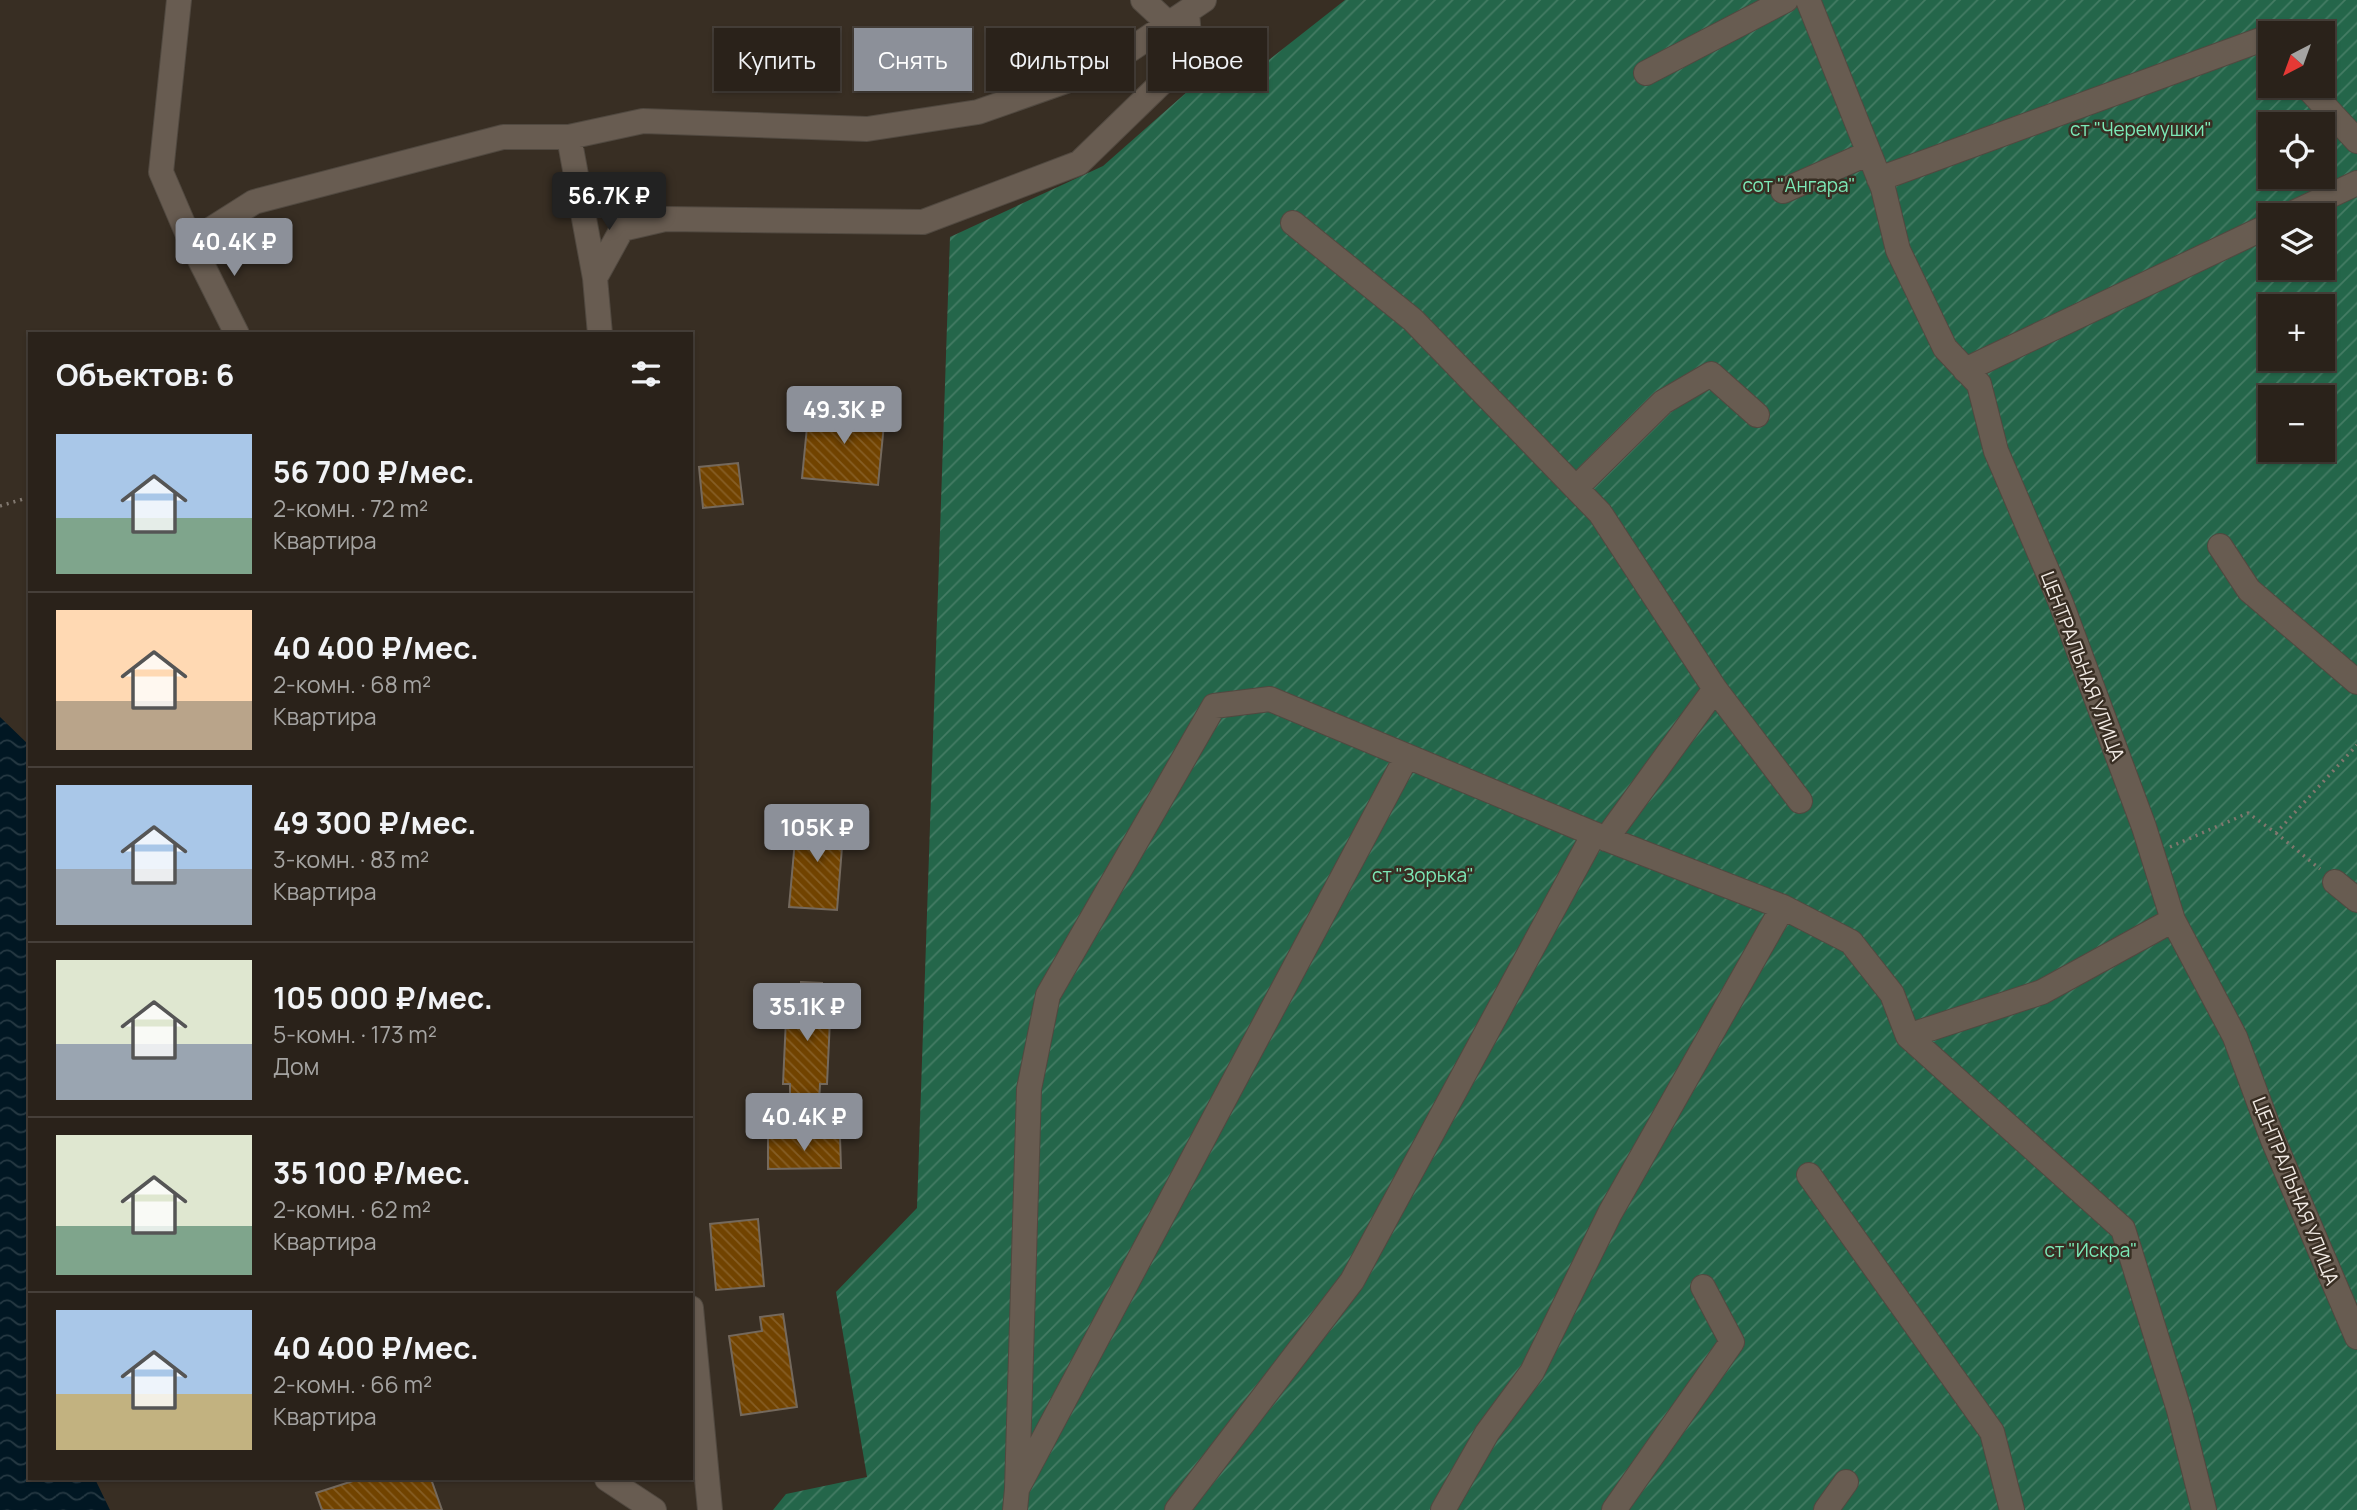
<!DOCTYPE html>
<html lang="ru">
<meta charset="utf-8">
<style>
body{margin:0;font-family:Manrope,sans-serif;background:#322a23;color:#f1f3f6;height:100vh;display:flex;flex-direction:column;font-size:26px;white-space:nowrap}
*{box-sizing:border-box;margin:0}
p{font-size:23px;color:#a5a4a2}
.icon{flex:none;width:38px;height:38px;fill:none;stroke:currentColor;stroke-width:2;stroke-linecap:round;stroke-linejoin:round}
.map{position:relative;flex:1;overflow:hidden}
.drawer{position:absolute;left:28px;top:332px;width:665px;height:1148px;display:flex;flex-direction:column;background:#2a221a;border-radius:0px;box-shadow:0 2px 5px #0004,0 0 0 2px #463f39}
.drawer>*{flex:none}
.hud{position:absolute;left:714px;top:28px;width:665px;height:63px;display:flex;gap:14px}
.needle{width:46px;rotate:221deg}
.buttons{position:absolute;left:2258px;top:21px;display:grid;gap:14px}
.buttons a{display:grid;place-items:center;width:77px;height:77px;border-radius:0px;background:#2a221a;box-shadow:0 2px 5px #0004,0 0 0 2px #463f39;font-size:35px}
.price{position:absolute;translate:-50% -60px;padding:0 16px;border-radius:7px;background:#8c9099;color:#fff;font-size:23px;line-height:46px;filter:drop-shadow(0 2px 4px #0008)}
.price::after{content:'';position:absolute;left:50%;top:42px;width:21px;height:16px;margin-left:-10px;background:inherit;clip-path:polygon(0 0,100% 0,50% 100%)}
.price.selected{background:#222;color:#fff}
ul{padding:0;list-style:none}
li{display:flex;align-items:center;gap:21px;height:175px;padding:0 28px}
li+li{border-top:2px solid #463f39}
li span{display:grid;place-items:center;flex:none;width:196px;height:140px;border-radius:0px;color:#555}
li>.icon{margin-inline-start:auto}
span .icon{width:84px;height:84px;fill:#fffc;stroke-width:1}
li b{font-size:30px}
h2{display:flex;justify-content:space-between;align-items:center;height:84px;padding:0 28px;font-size:30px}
.tag{padding:0 24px;border-radius:0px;background:#2a221a;box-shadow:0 2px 5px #0004,0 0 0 2px #463f39;font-size:24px;line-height:63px}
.tag.selected{background:#8c9099;color:#fff}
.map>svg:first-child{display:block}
.garden{fill:url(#garden-furrows);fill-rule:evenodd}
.water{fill:url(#water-waves)}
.building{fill:url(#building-back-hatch);stroke:#74695d;stroke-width:2}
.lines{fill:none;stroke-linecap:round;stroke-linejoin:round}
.minor-casing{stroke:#514940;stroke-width:26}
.path{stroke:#81786f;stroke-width:3.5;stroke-dasharray:2 5;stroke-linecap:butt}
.minor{stroke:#685c51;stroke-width:24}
.labels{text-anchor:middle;stroke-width:5;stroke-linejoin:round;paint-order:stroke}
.park-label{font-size:19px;fill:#7ce9b7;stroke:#382e23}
.street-label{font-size:19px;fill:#f1eae4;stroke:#382e23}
</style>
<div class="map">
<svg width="2357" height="1510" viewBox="0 0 2357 1510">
<defs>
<pattern id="garden-furrows" width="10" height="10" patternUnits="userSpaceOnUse" patternTransform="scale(1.75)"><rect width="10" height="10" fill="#24664a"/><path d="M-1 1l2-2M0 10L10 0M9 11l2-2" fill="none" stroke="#447c64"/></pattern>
<pattern id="water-waves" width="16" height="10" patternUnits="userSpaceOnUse" patternTransform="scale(1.75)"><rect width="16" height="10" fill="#011723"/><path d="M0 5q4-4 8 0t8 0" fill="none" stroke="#263943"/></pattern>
<pattern id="building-back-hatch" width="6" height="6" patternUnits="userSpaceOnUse" patternTransform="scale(1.75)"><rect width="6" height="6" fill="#714300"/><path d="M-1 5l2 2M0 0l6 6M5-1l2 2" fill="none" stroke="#865e25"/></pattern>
</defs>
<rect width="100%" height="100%" fill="#382e23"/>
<path class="garden" d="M 1345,0 L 2357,0 L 2357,1510 L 773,1510 L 786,1494 L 867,1477 L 836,1292 L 917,1208 L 950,237 L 1103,166 L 1221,62 L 1237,85 ZM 2270,33 L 2322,33 L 2322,86 L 2270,86 ZM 2270,124 L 2322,124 L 2322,177 L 2270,177 ZM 2270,215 L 2322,215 L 2322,268 L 2270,268 ZM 2270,306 L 2322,306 L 2322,359 L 2270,359 ZM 2270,397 L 2322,397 L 2322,450 L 2270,450 Z"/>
<path class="water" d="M 0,717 L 30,746 L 30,1479 L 95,1479 L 110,1510 L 0,1510 Z"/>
<path class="building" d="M 809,407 L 885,414 L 878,485 L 802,478 Z
M 738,463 L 743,504 L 703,508 L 699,467 Z
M 797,818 L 844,822 L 837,910 L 789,907 Z
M 801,982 L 822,983 L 821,998 L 831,998 L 827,1084 L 820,1084 L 819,1103 L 790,1101 L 790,1084 L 783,1084 L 787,997 L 801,998 Z
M 840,1137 L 841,1168 L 768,1169 L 768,1138 Z
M 758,1219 L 764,1286 L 716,1290 L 710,1224 Z
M 783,1314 L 797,1407 L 741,1415 L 729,1336 L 762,1331 L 760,1317 Z
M 359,1479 L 431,1479 L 442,1510 L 322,1510 L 316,1493 Z"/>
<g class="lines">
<g class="minor-casing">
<path id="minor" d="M 179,0 L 161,172 L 191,242 L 237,334
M 1143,0 L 1170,25
M 1808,0 L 1883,188 L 1898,250 L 1945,348 L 1979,384 L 1996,451 L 2061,603 L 2144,827 L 2173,920 L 2235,1037 L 2273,1140 L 2357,1337
M 1646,73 L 1786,0
M 2306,86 L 2357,141
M 569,137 L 595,278 L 600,334
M 1879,179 L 2263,39 L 2270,46
M 1783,191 L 1869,153
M 2289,215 L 2357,183
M 1293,223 L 1413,320 L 1600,513 L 1715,689 L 1606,839
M 191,242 L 254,202 L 503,137 L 569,137 L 643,121 L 867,129 L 978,112 L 1103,68 L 1204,0
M 595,278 L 622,229 L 665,219 L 923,222 L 1079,163 L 1181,64 L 1190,47 L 1187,13
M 1965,370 L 2270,225
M 1576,488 L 1663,402 L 1711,374 L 1757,415
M 2220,546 L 2249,590 L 2357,682
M 1715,689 L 1800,801
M 2335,882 L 2357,900
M 1908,1036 L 2042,992 L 2173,920
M 1809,1175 L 1992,1432 L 2012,1510
M 691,1308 L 710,1510
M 607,1479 L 654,1510
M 1017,1489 L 1029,1089 L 1048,995 L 1214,706 L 1270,699 L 1594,834 L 1783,907 L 1851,942 L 1892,994 L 1908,1036 L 2123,1229 L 2179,1410 L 2204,1510
M 1015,1510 L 1017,1489 L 1407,756
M 1177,1510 L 1352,1281 L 1594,834
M 1443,1510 L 1487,1433 L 1532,1372 L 1610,1213 L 1783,907
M 1614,1510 L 1732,1342 L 1703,1287
M 1826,1510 L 1846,1482"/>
</g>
<path class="path" d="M 0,506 L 30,497
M 2276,833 L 2320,869
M 2170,847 L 2248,813 L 2276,833 L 2357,745"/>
<use href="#minor" class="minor"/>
</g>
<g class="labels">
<g class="park-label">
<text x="2141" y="136">ст "Черемушки"</text>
<text x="1799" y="192">сот "Ангара"</text>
<text x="1423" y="882">ст "Зорька"</text>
<text x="2091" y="1257">ст "Искра"</text>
</g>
<g class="street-label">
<text transform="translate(2083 666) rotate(69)" y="7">ЦЕНТРАЛЬНАЯ УЛИЦА</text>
<text transform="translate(2296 1191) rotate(68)" y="7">ЦЕНТРАЛЬНАЯ УЛИЦА</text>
</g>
</g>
</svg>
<div class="buttons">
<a><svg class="needle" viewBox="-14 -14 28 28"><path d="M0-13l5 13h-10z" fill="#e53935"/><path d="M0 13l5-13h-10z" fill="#a5a4a2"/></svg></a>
<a><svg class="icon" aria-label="locate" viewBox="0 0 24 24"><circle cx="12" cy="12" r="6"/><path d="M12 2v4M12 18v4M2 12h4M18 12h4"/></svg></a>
<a><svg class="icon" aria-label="layers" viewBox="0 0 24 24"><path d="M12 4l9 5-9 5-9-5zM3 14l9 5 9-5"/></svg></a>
<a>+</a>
<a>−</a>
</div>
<b class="price selected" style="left:609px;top:232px">56.7K ₽</b>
<b class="price" style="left:234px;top:278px">40.4K ₽</b>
<b class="price" style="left:844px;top:446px">49.3K ₽</b>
<b class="price" style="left:817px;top:864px">105K ₽</b>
<b class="price" style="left:807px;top:1043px">35.1K ₽</b>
<b class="price" style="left:804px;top:1153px">40.4K ₽</b>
<div class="hud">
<a class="tag">Купить</a>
<a class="tag selected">Снять</a>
<a class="tag">Фильтры</a>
<a class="tag">Новое</a>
</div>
<section class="drawer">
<h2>Объектов: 6<svg class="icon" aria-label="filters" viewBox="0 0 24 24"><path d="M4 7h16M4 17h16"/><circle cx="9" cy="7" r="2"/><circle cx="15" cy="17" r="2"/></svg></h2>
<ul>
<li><span style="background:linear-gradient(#a9c7e8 60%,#7fa58c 0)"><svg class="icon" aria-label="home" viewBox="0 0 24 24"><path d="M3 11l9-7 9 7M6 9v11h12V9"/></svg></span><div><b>56 700 ₽/мес.</b><p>2-комн. · 72 m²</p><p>Квартира</p></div></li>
<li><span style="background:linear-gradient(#ffd9b3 65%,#b9a48a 0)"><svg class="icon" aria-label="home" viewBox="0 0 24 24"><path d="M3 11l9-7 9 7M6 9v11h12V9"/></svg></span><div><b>40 400 ₽/мес.</b><p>2-комн. · 68 m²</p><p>Квартира</p></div></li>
<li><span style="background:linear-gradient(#a9c7e8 60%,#9aa5b1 0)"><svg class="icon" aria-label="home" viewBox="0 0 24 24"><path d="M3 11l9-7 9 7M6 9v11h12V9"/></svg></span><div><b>49 300 ₽/мес.</b><p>3-комн. · 83 m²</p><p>Квартира</p></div></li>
<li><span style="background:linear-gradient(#dfe7d0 60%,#9aa5b1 0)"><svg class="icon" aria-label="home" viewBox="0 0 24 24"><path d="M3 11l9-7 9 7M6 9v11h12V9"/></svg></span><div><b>105 000 ₽/мес.</b><p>5-комн. · 173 m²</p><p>Дом</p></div></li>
<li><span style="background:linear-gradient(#dfe7d0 65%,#7fa58c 0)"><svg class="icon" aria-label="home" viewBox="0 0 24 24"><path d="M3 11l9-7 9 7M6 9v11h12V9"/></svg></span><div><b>35 100 ₽/мес.</b><p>2-комн. · 62 m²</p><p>Квартира</p></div></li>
<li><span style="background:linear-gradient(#a9c7e8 60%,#c2b280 0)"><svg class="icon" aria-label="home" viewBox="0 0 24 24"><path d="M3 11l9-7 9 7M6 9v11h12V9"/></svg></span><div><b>40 400 ₽/мес.</b><p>2-комн. · 66 m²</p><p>Квартира</p></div></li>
</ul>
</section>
</div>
